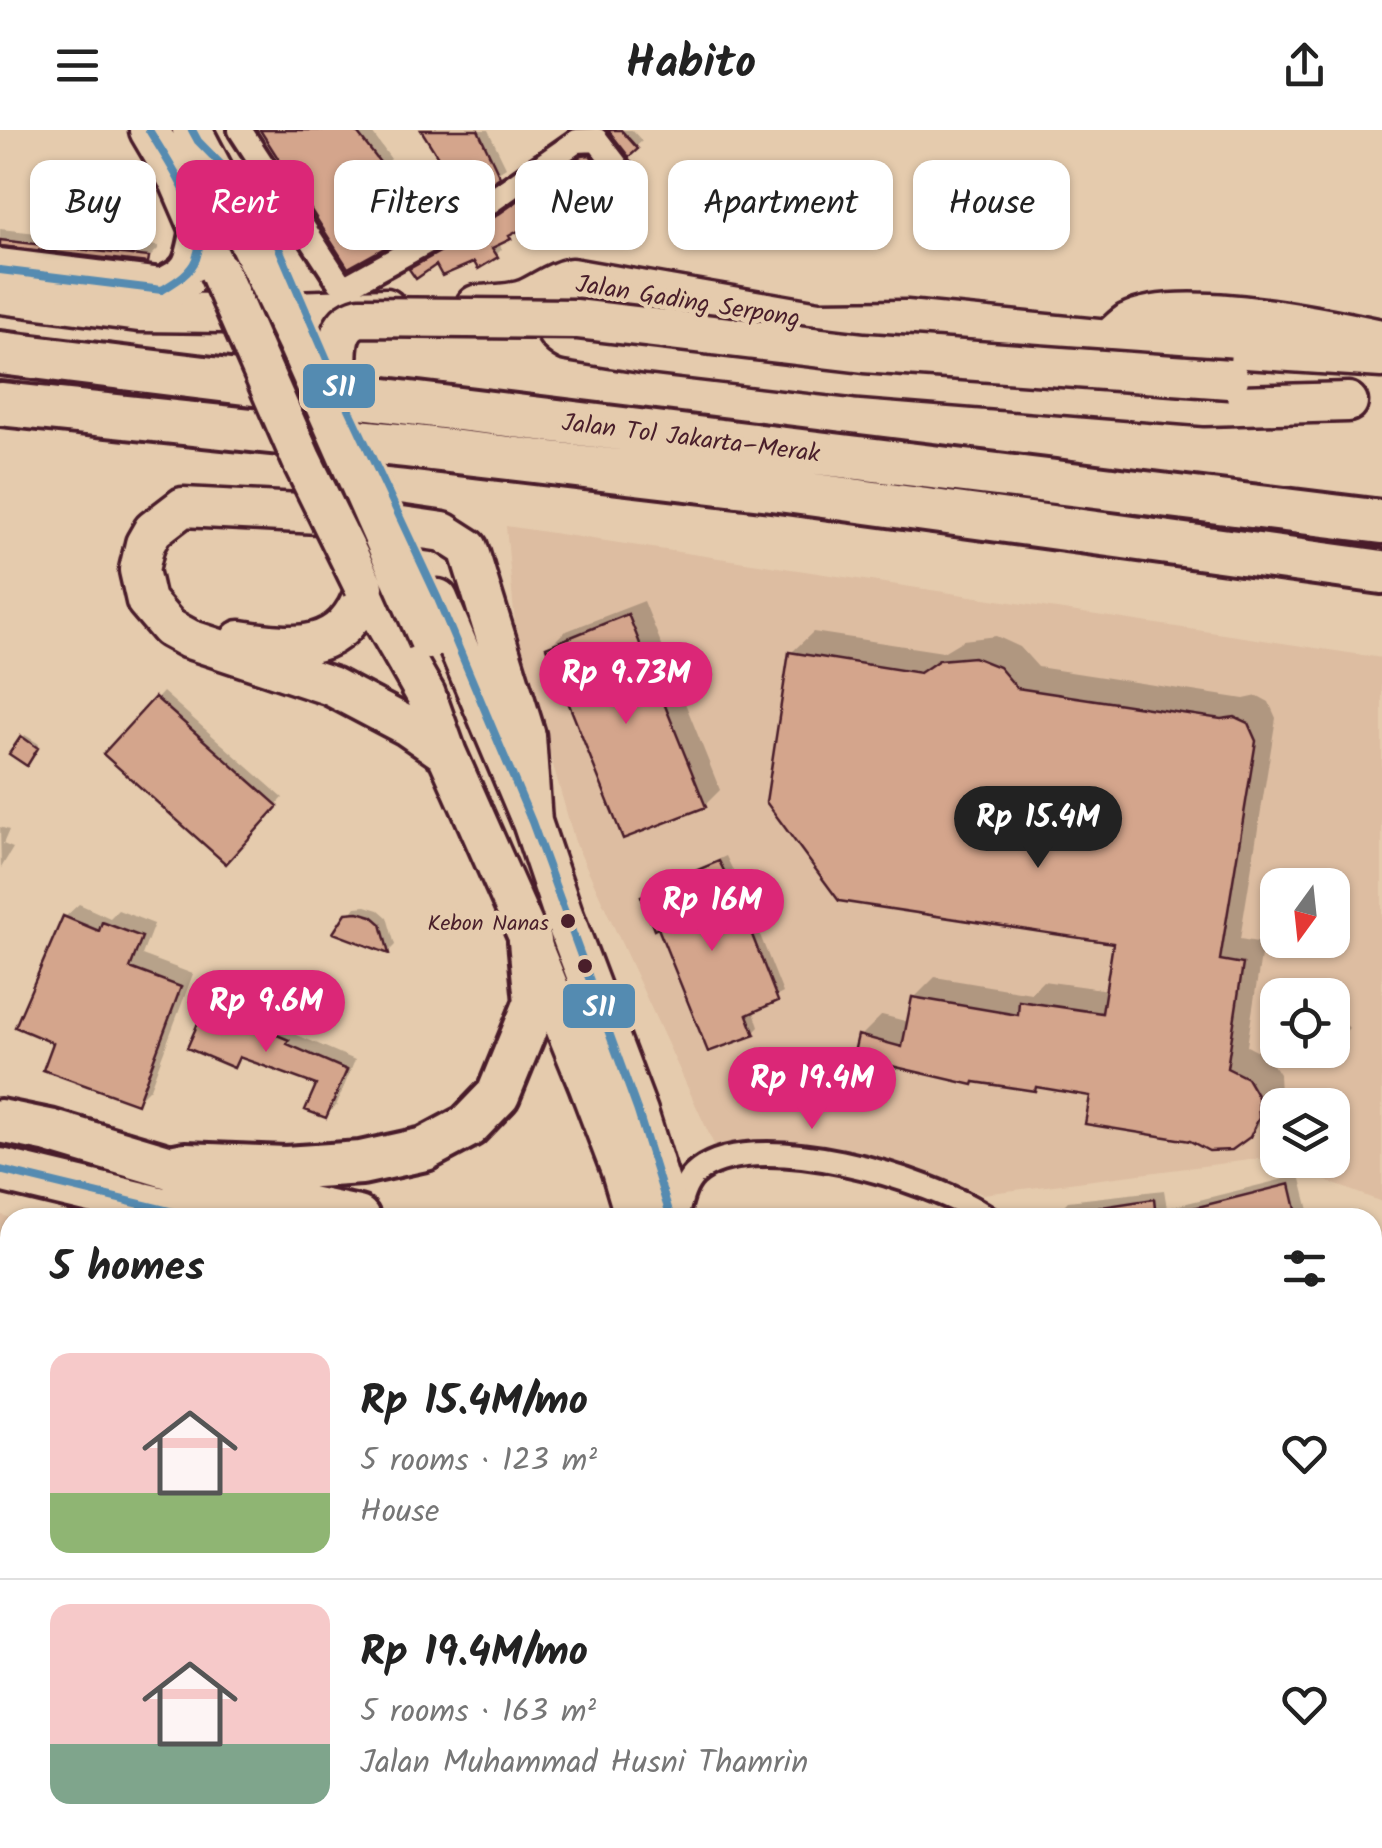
<!DOCTYPE html>
<meta charset="utf-8">
<style>
body{margin:0;font-family:Kalam,sans-serif;background:#f2f2f2;color:#222;height:100vh;display:flex;flex-direction:column;font-size:38px;white-space:nowrap}
*{box-sizing:border-box;margin:0}
p{font-size:32px;color:#767676}
.icon{flex:none;width:55px;height:55px;fill:none;stroke:currentColor;stroke-width:2;stroke-linecap:round;stroke-linejoin:round}
.map{position:relative;flex:1;overflow:hidden}
.panel{position:absolute;left:0px;top:1078px;width:1382px;height:642px;display:flex;flex-direction:column;background:#fff;border-radius:30px 30px 0 0;box-shadow:0 2px 8px #0004}
.panel>*{flex:none}
.hud{position:absolute;left:30px;top:30px;width:1322px;height:90px;display:flex;gap:20px}
.needle{width:65px;rotate:195deg}
.tools{position:absolute;left:1260px;top:738px;display:grid;gap:20px}
.tools a{display:grid;place-items:center;width:90px;height:90px;border-radius:20px;background:#fff;box-shadow:0 2px 8px #0004;font-size:50px}
.price{position:absolute;translate:-50% -85px;padding:0 22px;border-radius:35px;background:#db2777;color:#fff;font-size:32px;line-height:65px;filter:drop-shadow(0 2px 5px #0008)}
.price::after{content:'';position:absolute;left:50%;top:60px;width:30px;height:22px;margin-left:-15px;background:inherit;clip-path:polygon(0 0,100% 0,50% 100%)}
.price.active{background:#222;color:#fff}
ul{padding:0;list-style:none}
li{display:flex;align-items:center;gap:30px;height:250px;padding:0 50px}
li+li{border-top:2px solid #e0e0e0}
li span{display:grid;place-items:center;flex:none;width:280px;height:200px;border-radius:20px;color:#555}
li>.icon{margin-inline-start:auto}
span .icon{width:120px;height:120px;fill:#fffc;stroke-width:1}
li b{font-size:42px}
h2{display:flex;justify-content:space-between;align-items:center;height:120px;padding:0 50px;font-size:42px}
.pill{padding:0 35px;border-radius:20px;background:#fff;box-shadow:0 2px 8px #0004;font-size:35px;line-height:90px}
.pill.active{background:#db2777;color:#fff}
header{display:flex;justify-content:space-between;align-items:center;height:130px;padding:0 50px;background:#fff;font-size:45px;font-weight:800}
.map>svg:first-child{display:block}
.built{fill:#ddbda1;fill-rule:evenodd}
.water{fill:#83d0e3;stroke:#6c8999;stroke-width:2.5}
.shadow{fill:#0003}
.building{fill:#d4a58c;stroke:#4a1f2b;stroke-width:2.5}
.lines{fill:none;stroke-linecap:round;stroke-linejoin:round}
.minor-casing{stroke:#4a1f2b;stroke-width:30}
.primary-casing{stroke:#4a1f2b;stroke-width:45}
.motorway-casing{stroke:#4a1f2b;stroke-width:50}
.minor{stroke:#e5cbad;stroke-width:22}
.primary{stroke:#e5cbad;stroke-width:38}
.motorway{stroke:#e5cbad;stroke-width:42}
.primary-bridge-casing{stroke:#4a1f2b;stroke-width:45;stroke-linecap:butt}
.primary-bridge{stroke:#e5cbad;stroke-width:38}
.bus-1-casing{stroke:#e5cbad;stroke-width:15}
.bus-1{stroke:#548bb1;stroke-width:8}
.bus-dot{fill:#4a1f2b;stroke:#e5cbad;stroke-width:4}
.labels{text-anchor:middle;stroke-width:9;stroke-linejoin:round;paint-order:stroke}
.bus-label{font-size:22px;fill:#4a1f2b;stroke:#e5cbad;text-anchor:end}
.street-label{font-size:25px;fill:#4a1f2b;stroke:#e5cbad}
.line-badge{stroke:#e5cbad;stroke-width:4}
.badge-label{font-size:28px;text-anchor:middle;font-weight:bold;fill:#fff}
</style>
<header><svg class="icon" aria-label="menu" viewBox="0 0 24 24"><path d="M4 6h16M4 12h16M4 18h16"/></svg>Habito<svg class="icon" aria-label="share" viewBox="0 0 24 24"><path d="M12 15V3M7 8l5-5 5 5M5 13v7h14v-7"/></svg></header>
<div class="map">
<svg width="1382" height="1718" viewBox="0 0 1382 1718">
<rect width="100%" height="100%" fill="#e5cbad"/>
<filter id="ink" filterUnits="userSpaceOnUse"><feTurbulence type="fractalNoise" baseFrequency=".01" numOctaves="2"/><feDisplacementMap in="SourceGraphic" scale="20" xChannelSelector="R" yChannelSelector="G"/><feConvolveMatrix kernelMatrix="1 2 1 2 8 2 1 2 1" color-interpolation-filters="sRGB"/></filter>
<g filter="url(#ink)">
<path class="built" d="M 506,396 L 1382,528 L 1382,1072 L 1265,1028 L 983,1064 L 869,1026 L 715,1017 L 575,712 L 516,505 ZM 1278,755 L 1332,755 L 1332,810 L 1278,810 ZM 1278,865 L 1332,865 L 1332,920 L 1278,920 ZM 1278,975 L 1332,975 L 1332,1030 L 1278,1030 Z
M 0,1084 L 10,1088 L 10,1710 L 713,1710 L 714,1718 L 0,1718 Z"/>
<path class="water" d="M 1382,1325 L 1382,1718 L 1287,1718 L 1287,1710 L 1372,1710 L 1372,1340 Z"/>
<path class="shadow" d="M 263,0 L 370,0 L 391,29 L 387,33 L 413,74 L 422,68 L 429,78 L 452,64 L 446,55 L 454,47 L 425,0 L 488,0 L 506,37 L 349,135 Z
M 609,0 L 632,0 L 642,11 L 629,23 Z
M 596,20 L 620,51 L 606,63 L 620,88 L 614,94 L 570,71 L 498,112 L 502,119 L 496,125 L 437,131 L 412,139 L 471,104 L 590,21 Z
M 0,99 L 158,116 L 158,119 L 147,130 L 0,113 Z
M 644,471 L 720,660 L 705,675 L 549,517 L 564,502 Z
M 813,502 L 943,522 L 963,510 L 996,506 L 1020,517 L 1038,537 L 1244,569 L 1258,566 L 1269,572 L 1276,588 L 1240,809 L 1263,813 L 1247,916 L 1268,927 L 1279,944 L 1280,964 L 1271,983 L 1248,1005 L 1093,964 L 976,949 L 860,907 L 882,885 L 909,892 L 914,868 L 935,847 L 1031,863 L 1043,851 L 1109,860 L 1116,811 L 791,523 Z
M 163,562 L 283,668 L 226,730 L 107,624 Z
M 25,605 L 39,614 L 29,630 L 23,608 Z
M 0,697 L 9,700 L 3,714 L 13,718 L 1,738 Z
M 726,726 L 741,757 L 783,863 L 753,879 L 759,897 L 753,903 L 659,795 L 644,767 L 650,761 Z
M 79,774 L 110,788 L 118,780 L 154,794 L 142,825 L 193,844 L 150,958 L 136,972 L 56,912 L 65,787 Z
M 366,776 L 379,780 L 387,787 L 395,815 L 389,821 L 337,802 L 356,777 Z
M 218,866 L 296,900 L 295,904 L 355,930 L 336,976 L 326,985 L 319,954 L 243,925 L 233,935 L 208,876 Z
M 1332,879 L 1349,898 L 1332,914 Z
M 1300,1045 L 1311,1088 L 1058,1088 L 1057,1082 L 1068,1071 L 1164,1060 L 1167,1078 Z
M 10,1243 L 10,1399 L 0,1349 L 0,1245 Z
M 0,1514 L 10,1563 L 10,1647 L 0,1650 Z
M 118,1710 L 275,1710 L 232,1718 L 78,1718 Z"/>
<path class="building" d="M 260,0 L 355,0 L 385,39 L 380,42 L 405,79 L 414,74 L 421,84 L 450,65 L 443,54 L 452,49 L 421,0 L 478,0 L 500,47 L 446,84 L 348,138 Z
M 608,0 L 621,0 L 638,19 L 629,27 Z
M 590,25 L 616,59 L 602,70 L 616,96 L 589,110 L 569,74 L 509,106 L 511,109 L 492,118 L 498,127 L 478,139 L 474,132 L 442,146 L 436,135 L 416,149 L 409,139 L 463,109 L 582,26 Z
M 0,110 L 149,127 L 148,133 L 0,116 Z
M 628,484 L 706,677 L 623,709 L 546,517 Z
M 789,522 L 920,543 L 939,530 L 974,527 L 999,537 L 1017,558 L 1221,589 L 1235,587 L 1248,593 L 1256,611 L 1220,830 L 1243,834 L 1227,938 L 1247,948 L 1258,967 L 1259,988 L 1250,1007 L 1232,1020 L 1209,1021 L 1190,1011 L 1085,994 L 1090,966 L 1036,957 L 1035,961 L 974,952 L 973,955 L 853,927 L 858,905 L 902,917 L 912,867 L 1018,885 L 1019,871 L 1102,883 L 1113,813 L 839,771 L 766,672 Z
M 155,567 L 278,676 L 226,734 L 103,624 Z
M 21,606 L 38,618 L 27,636 L 9,624 Z
M 719,731 L 736,764 L 778,871 L 747,885 L 755,905 L 708,922 L 658,798 L 654,800 L 641,766 L 685,749 L 683,746 Z
M 358,782 L 372,786 L 381,794 L 389,824 L 333,803 L 346,783 Z
M 63,786 L 99,801 L 102,792 L 142,807 L 130,838 L 181,857 L 137,974 L 43,940 L 53,913 L 15,897 Z
M 206,875 L 289,910 L 287,914 L 347,940 L 326,988 L 305,980 L 316,955 L 239,927 L 234,938 L 187,918 Z
M 1290,1054 L 1298,1088 L 1179,1088 L 1178,1082 Z
M 1154,1069 L 1156,1088 L 1096,1088 L 1095,1078 Z"/>
<g class="lines">
<g class="minor-casing">
<path id="minor" d="M 240,0 L 339,152 L 347,156 L 454,97 L 577,11 L 597,10 L 627,49
M 676,1088 C 680,1073 683,1056 694,1045 C 748,993 934,1049 988,1088
M 860,1718 L 864,1710"/>
</g>
<g class="primary-casing">
<path id="primary" d="M 149,0 L 179,51 L 214,132
M 192,0 L 227,67
M 0,164 L 139,182 L 224,183 L 386,178
M 557,164 C 547,181 549,201 568,211 L 649,224 L 856,248 L 1205,276 L 1348,272
M 476,175 C 493,174 510,175 526,169 C 543,162 552,152 571,148 L 818,191 L 906,190 L 1108,210 L 1382,228
M 1110,208 C 1116,204 1122,197 1128,193 C 1177,166 1326,197 1381,209
M 364,457 L 426,565 L 447,624 L 530,811 L 588,954 L 621,1041 L 635,1088
M 438,469 L 532,692 L 563,784 L 638,982 L 671,1088
M 240,510 C 296,519 344,523 365,459
M 447,624 L 407,596 L 331,556 L 189,509 L 169,498 L 146,471 L 139,440 L 145,414 L 153,400 L 183,377 L 319,384 L 443,402 L 468,418 L 526,606 L 532,692
M 762,1710 L 763,1718"/>
</g>
<g class="motorway-casing">
<path id="motorway" d="M 0,140 L 162,160 C 194,147 196,136 202,104
M 0,223 L 1382,392
M 0,274 L 407,316 L 771,359 L 1382,442
M 0,991 L 49,1001 L 170,1037 L 215,1058 L 358,1088
M 170,1037 L 185,1034 L 285,1038 L 361,1033 L 425,1019 L 468,996 L 498,965 L 536,872 L 530,811
M 0,1040 L 200,1088
M 823,1718 L 825,1710"/>
</g>
<use href="#minor" class="minor"/>
<use href="#primary" class="primary"/>
<use href="#motorway" class="motorway"/>
<g class="primary-bridge-casing">
<path id="primary-bridge" d="M 227,67 L 298,214 L 429,510
M 219,141 L 302,331 L 364,457
M 338,255 C 338,231 331,194 360,187 L 577,189 L 864,223 L 1229,249"/>
</g>
<use href="#primary-bridge" class="primary-bridge"/>
<g class="bus-1-casing">
<path id="bus-1" d="M 192,0 L 198,11 L 246,60 L 272,102 L 338,255 L 438,469 L 532,692 L 638,982 L 671,1088
M 0,140 L 162,160 C 175,152 190,144 196,129 C 211,91 168,32 149,0
M 0,1040 L 198,1088"/>
</g>
<use href="#bus-1" class="bus-1"/>
</g>
</g>
<g class="bus-dot">
<circle cx="568" cy="791" r="9"/>
<circle cx="585" cy="836" r="9"/>
</g>
<g class="labels">
<g class="bus-label">
<text x="549" y="800">Kebon Nanas</text>
</g>
<g class="street-label">
<text transform="translate(688 170) rotate(9)" y="9">Jalan Gading Serpong</text>
<text transform="translate(691 307) rotate(7)" y="9">Jalan Tol Jakarta–Merak</text>
</g>
</g>
<g class="line-badge">
<rect x="301" y="232" width="76" height="48" rx="10" fill="#548bb1"/>
<rect x="561" y="852" width="76" height="48" rx="10" fill="#548bb1"/>
</g>
<g class="badge-label">
<text x="339" y="266">S11</text>
<text x="599" y="886">S11</text>
</g>
</svg>
<div class="tools">
<a><svg class="needle" viewBox="-14 -14 28 28"><path d="M0-13l5 13h-10z" fill="#e53935"/><path d="M0 13l5-13h-10z" fill="#767676"/></svg></a>
<a><svg class="icon" aria-label="locate" viewBox="0 0 24 24"><circle cx="12" cy="12" r="6"/><path d="M12 2v4M12 18v4M2 12h4M18 12h4"/></svg></a>
<a><svg class="icon" aria-label="layers" viewBox="0 0 24 24"><path d="M12 4l9 5-9 5-9-5zM3 14l9 5 9-5"/></svg></a>
</div>
<b class="price" style="left:626px;top:597px">Rp 9.73M</b>
<b class="price active" style="left:1038px;top:741px">Rp 15.4M</b>
<b class="price" style="left:712px;top:824px">Rp 16M</b>
<b class="price" style="left:266px;top:925px">Rp 9.6M</b>
<b class="price" style="left:812px;top:1002px">Rp 19.4M</b>
<div class="hud">
<a class="pill">Buy</a>
<a class="pill active">Rent</a>
<a class="pill">Filters</a>
<a class="pill">New</a>
<a class="pill">Apartment</a>
<a class="pill">House</a>
</div>
<section class="panel">
<h2>5 homes<svg class="icon" aria-label="filters" viewBox="0 0 24 24"><path d="M4 7h16M4 17h16"/><circle cx="9" cy="7" r="2"/><circle cx="15" cy="17" r="2"/></svg></h2>
<ul>
<li><span style="background:linear-gradient(#f6c9c9 70%,#8fb573 0)"><svg class="icon" aria-label="home" viewBox="0 0 24 24"><path d="M3 11l9-7 9 7M6 9v11h12V9"/></svg></span><div><b>Rp 15.4M/mo</b><p>5 rooms · 123 m²</p><p>House</p></div><svg class="icon" aria-label="heart" viewBox="0 0 24 24"><path d="M12 20l-8-8c-3-5 5-10 8-4 3-6 11-1 8 4z"/></svg></li>
<li><span style="background:linear-gradient(#f6c9c9 70%,#7fa58c 0)"><svg class="icon" aria-label="home" viewBox="0 0 24 24"><path d="M3 11l9-7 9 7M6 9v11h12V9"/></svg></span><div><b>Rp 19.4M/mo</b><p>5 rooms · 163 m²</p><p>Jalan Muhammad Husni Thamrin</p></div><svg class="icon" aria-label="heart" viewBox="0 0 24 24"><path d="M12 20l-8-8c-3-5 5-10 8-4 3-6 11-1 8 4z"/></svg></li>
</ul>
</section>
</div>
